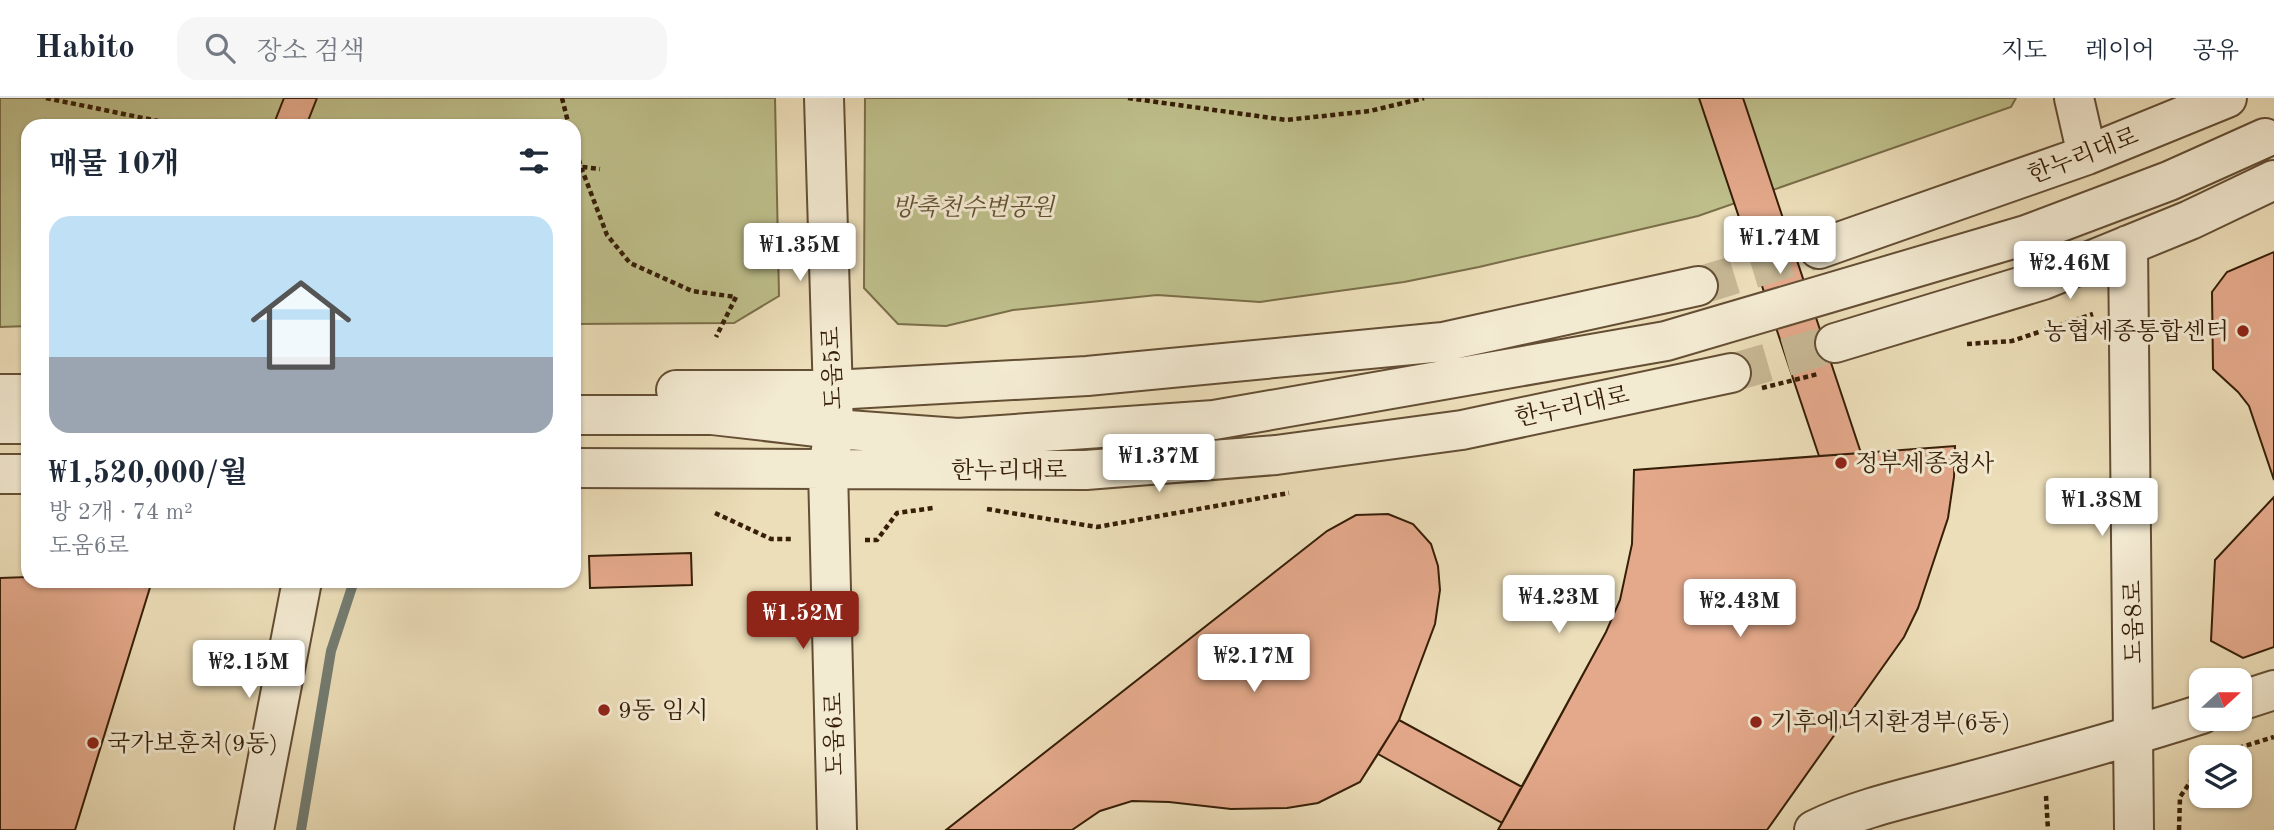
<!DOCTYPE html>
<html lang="ko">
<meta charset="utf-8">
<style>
body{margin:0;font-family:"Old Standard TT","Noto Serif KR",serif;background:#f6f6f7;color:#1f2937;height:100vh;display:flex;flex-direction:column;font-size:26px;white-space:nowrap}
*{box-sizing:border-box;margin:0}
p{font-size:23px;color:#747a83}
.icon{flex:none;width:38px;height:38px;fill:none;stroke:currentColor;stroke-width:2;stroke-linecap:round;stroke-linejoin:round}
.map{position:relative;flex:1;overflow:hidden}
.details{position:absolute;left:21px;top:21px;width:560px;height:469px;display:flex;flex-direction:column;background:#fff;border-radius:21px;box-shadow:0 2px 5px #0004}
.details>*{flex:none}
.needle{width:46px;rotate:69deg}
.buttons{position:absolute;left:2189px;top:570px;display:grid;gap:14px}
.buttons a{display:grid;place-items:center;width:63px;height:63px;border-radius:14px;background:#fff;box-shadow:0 2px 5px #0004;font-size:35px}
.price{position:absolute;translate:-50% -60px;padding:0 16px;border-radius:7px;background:#fff;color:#222;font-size:23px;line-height:46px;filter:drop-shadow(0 2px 4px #0008)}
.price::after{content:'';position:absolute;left:50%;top:42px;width:21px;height:16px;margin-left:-10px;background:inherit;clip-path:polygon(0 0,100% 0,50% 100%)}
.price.current{background:#8f2418;color:#fff}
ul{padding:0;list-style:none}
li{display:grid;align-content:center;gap:14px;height:371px;padding:0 28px}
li+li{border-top:2px solid #e0e1e3}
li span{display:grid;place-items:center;height:217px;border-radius:21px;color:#555}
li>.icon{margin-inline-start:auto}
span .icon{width:126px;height:126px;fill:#fffc;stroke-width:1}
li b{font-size:30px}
h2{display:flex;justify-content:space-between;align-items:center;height:84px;padding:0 28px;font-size:30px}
header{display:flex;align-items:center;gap:42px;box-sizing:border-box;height:98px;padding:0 35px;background:#fff;border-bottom:2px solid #e0e1e3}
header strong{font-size:33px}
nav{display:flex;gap:38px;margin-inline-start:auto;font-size:24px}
.search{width:490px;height:63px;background:#f6f6f7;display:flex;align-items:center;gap:18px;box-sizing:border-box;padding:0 24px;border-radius:21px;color:#747a83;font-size:26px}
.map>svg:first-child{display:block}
.green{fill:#bebf8b;stroke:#7a6e49;stroke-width:2}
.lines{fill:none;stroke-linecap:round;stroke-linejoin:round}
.stream{stroke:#737c71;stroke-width:10}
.building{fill:#e4a98b;stroke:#361e07;stroke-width:2}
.minor-tunnel{stroke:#c8b895;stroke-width:38;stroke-dasharray:38 19;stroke-linecap:butt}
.minor-casing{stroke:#644e34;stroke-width:42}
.path{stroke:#361e07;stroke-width:4.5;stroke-dasharray:5 3.5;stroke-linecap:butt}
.minor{stroke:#f3ead2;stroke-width:38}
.poi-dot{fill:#8f2418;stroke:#f3ead2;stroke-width:2.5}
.labels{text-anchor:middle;stroke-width:6;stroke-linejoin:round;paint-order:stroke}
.street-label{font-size:24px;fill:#361e07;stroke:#f3ead2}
.park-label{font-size:24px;font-style:italic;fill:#5f4e2f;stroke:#f3ead2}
.poi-label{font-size:24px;fill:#361e07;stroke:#f3ead2;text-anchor:start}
</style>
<header>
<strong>Habito</strong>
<div class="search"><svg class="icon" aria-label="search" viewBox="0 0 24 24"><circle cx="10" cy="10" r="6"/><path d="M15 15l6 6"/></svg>장소 검색</div>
<nav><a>지도</a><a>레이어</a><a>공유</a></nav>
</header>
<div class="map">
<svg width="2274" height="732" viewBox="0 0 2274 732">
<rect width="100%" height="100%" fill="#ecdeb9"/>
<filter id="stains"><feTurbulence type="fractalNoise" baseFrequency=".00286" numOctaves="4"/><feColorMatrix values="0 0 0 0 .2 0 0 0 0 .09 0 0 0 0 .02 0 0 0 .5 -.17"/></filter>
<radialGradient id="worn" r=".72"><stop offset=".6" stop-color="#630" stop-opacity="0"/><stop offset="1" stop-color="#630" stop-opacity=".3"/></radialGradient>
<path class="green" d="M 0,0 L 775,0 L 779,198 L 734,225 L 574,226 L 574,28 L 28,28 L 28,228 L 0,229 Z
M 865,0 L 2016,0 L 2011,9 L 1698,118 L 1479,169 L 1404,184 L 1260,204 L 1157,197 L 1013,212 L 946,228 L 898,226 L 864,190 Z"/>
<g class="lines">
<path class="stream" d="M 301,732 L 331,553 L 354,483"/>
</g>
<path class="building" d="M 284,0 L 317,0 L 306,28 L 273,28 Z
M 284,0 L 317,0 L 306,28 L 273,28 Z
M 1699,0 L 1743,0 L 1861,355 L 1955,348 L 1954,379 L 1948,420 L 1918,510 L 1904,539 L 1767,732 L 1498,732 L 1502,725 L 1378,656 L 1360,684 L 1318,705 L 1287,710 L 1231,711 L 1169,704 L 1132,703 L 1100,713 L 1072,732 L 946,732 L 1327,433 L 1356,417 L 1388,416 L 1413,426 L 1431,446 L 1438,468 L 1440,492 L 1435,526 L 1399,622 L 1522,689 L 1606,534 L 1620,502 L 1632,446 L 1634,372 L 1819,358 Z
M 1699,0 L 1743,0 L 1861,355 L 1819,358 Z
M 2274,154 L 2274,382 L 2249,308 L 2238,294 L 2213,271 L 2212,194 L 2227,174 Z
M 1955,348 L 1954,379 L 1948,420 L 1918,510 L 1904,539 L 1767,732 L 1498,732 L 1606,534 L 1620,502 L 1632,446 L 1634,372 Z
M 2274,399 L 2274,549 L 2243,560 L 2211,543 L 2215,462 Z
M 1388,416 L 1413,426 L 1431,446 L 1438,468 L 1440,492 L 1435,526 L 1399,622 L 1360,684 L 1318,705 L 1287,710 L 1231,711 L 1169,704 L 1132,703 L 1100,713 L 1072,732 L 946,732 L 1327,433 L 1356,417 Z
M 691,455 L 692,487 L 590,490 L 589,458 Z
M 28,479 L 28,483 L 95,483 L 93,488 L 130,489 L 132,483 L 152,483 L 75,732 L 0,732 L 0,480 Z
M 28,479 L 28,483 L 152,483 L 75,732 L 0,732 L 0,480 Z
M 95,483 L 132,483 L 130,489 L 93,488 Z
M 1399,622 L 1522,689 L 1502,725 L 1378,656 Z"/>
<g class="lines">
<path class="minor-tunnel" d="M 1698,188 L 1819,151
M 1731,275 L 1835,245"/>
<g class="minor-casing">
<path id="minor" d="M 824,0 L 834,331 L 828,372 L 837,732
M 2074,0 L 2087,57
M 2128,147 L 2134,732
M 1819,151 L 2087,57 L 2227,0
M 1835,245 L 2043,182 L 2190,122 L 2274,82
M 676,292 L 833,292 L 1087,278 L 1443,244 L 1698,188
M 0,296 L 28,296
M 574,317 L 712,317 L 834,331 L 958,340 L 1214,322 L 1666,243 L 2026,137 L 2169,83 L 2265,40
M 0,326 L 28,326
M 574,370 L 1086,372 L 1276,357 L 1462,332 L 1731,275
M 0,376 L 28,376
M 2240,603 L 2274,592
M 254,732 L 302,483
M 1814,732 C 1861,709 1916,698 1967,684 C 2045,663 2124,641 2202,616"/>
</g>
<path class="path" d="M 46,0 L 182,28
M 562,0 L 569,28
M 1128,0 L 1286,22 L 1370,13 L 1424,0
M 574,45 L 581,69 L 607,137 L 630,165 L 692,193 L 736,199 L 716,239
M 574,68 L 600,71
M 1967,246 L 2012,243 L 2093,216
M 1762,290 L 1818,276
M 987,411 L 1097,429 L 1289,395
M 715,415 L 771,441 L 793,441
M 865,442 L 877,442 L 897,415 L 933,410
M 2206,660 L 2274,639
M 2046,698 L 2048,732
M 2179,732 L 2180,699 L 2202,667"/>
<use href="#minor" class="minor"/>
</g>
<g class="poi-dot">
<circle cx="2243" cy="233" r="7"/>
<circle cx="1841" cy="365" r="7"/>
<circle cx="604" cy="612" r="7"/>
<circle cx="1756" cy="624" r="7"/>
<circle cx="93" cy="645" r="7"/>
</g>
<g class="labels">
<g class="street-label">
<text transform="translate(2083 57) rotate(-21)" y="8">한누리대로</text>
<text transform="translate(832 270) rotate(-92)" y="8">도움5로</text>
<text transform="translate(1572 308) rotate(-12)" y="8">한누리대로</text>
<text x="1009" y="380">한누리대로</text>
<text transform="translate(2133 524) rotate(-91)" y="8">도움8로</text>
<text transform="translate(834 636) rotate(-91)" y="8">도움6로</text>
</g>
<g class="park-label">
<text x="973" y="117">방축천수변공원</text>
</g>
<g class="poi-label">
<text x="2229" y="241" text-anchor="end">농협세종통합센터</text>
<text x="1855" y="373">정부세종청사</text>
<text x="618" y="620">9동 임시</text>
<text x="1770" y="632">기후에너지환경부(6동)</text>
<text x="107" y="653">국가보훈처(9동)</text>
</g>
</g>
<rect width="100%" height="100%" filter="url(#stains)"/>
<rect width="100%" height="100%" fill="url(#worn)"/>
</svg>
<div class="buttons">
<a><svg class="needle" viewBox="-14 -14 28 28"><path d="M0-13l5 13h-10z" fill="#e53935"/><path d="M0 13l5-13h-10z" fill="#747a83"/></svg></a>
<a><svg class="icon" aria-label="layers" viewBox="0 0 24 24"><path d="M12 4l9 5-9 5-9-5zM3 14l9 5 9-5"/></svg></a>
</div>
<b class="price" style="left:1780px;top:178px">₩1.74M</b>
<b class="price" style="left:800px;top:185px">₩1.35M</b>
<b class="price" style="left:2070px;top:203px">₩2.46M</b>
<b class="price" style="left:1159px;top:396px">₩1.37M</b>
<b class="price" style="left:2102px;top:440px">₩1.38M</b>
<b class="price" style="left:1559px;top:537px">₩4.23M</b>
<b class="price" style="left:1740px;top:541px">₩2.43M</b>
<b class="price current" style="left:803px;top:553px">₩1.52M</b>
<b class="price" style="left:1254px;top:596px">₩2.17M</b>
<b class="price" style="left:249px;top:602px">₩2.15M</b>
<section class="details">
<h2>매물 10개<svg class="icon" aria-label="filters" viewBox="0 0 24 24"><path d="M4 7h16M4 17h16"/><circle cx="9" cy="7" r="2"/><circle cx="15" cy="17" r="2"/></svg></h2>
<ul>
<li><span style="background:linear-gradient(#bfe0f5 65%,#9aa5b1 0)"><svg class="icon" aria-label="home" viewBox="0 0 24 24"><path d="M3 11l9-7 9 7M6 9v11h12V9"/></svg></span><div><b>₩1,520,000/월</b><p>방 2개 · 74 m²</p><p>도움6로</p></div></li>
</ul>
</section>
</div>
